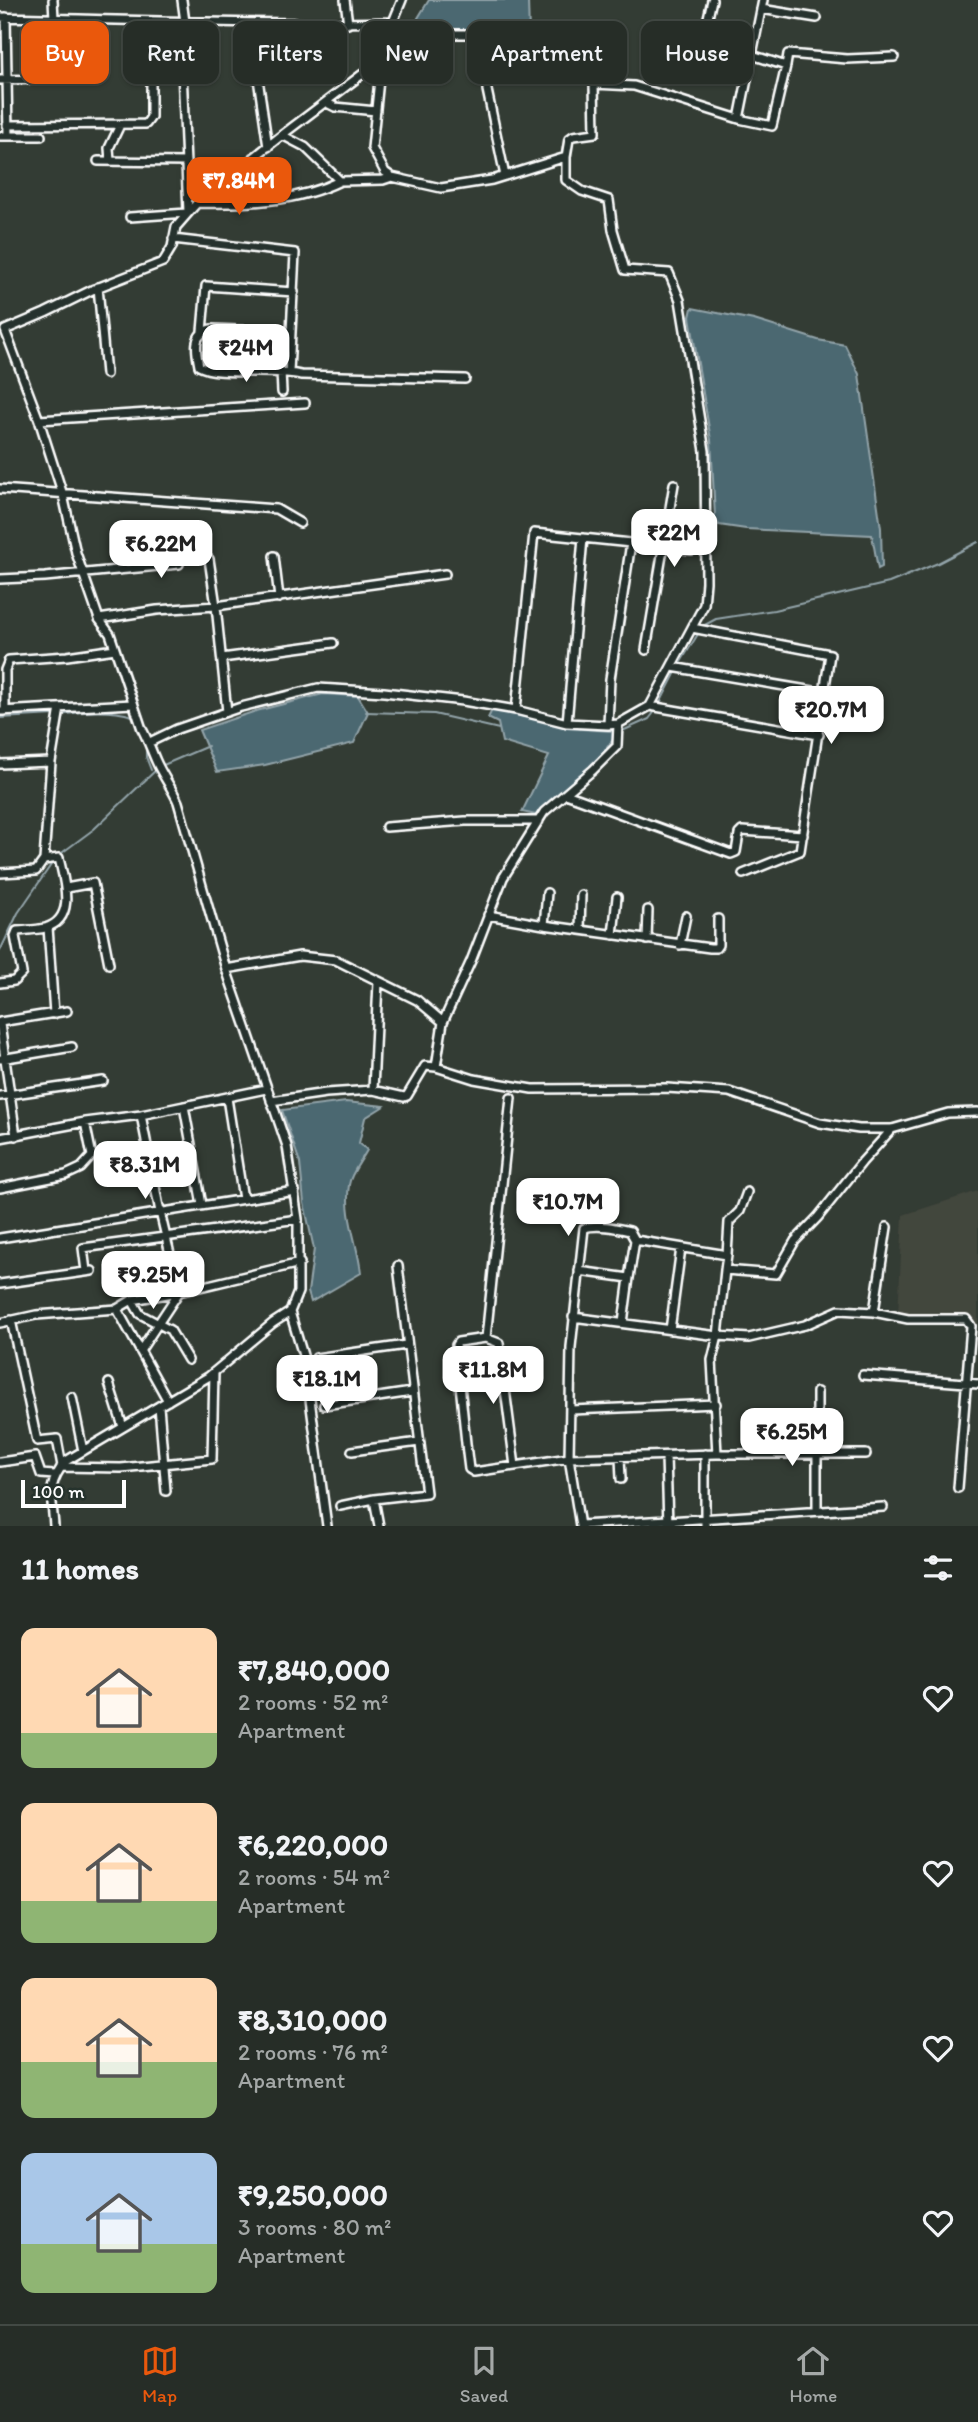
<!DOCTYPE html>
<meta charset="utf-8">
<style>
body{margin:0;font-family:Itim,sans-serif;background:#323933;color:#f1f3f6;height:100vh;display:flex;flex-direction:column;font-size:26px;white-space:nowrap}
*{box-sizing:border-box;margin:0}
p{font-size:23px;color:#a4a8a7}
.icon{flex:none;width:38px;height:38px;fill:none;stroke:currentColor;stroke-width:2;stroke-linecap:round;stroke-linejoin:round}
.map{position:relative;height:1526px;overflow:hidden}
.panel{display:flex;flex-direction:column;background:#262d27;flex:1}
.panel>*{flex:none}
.banner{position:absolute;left:21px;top:21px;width:936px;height:63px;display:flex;gap:14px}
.scale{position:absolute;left:21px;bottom:18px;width:105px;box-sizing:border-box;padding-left:7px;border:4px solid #fff;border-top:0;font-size:19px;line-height:24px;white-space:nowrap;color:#fff;-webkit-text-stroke:5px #26332d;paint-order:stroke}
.price{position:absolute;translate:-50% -60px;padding:0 16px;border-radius:14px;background:#fff;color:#222;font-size:23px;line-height:46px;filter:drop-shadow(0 2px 4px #0008)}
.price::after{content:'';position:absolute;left:50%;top:42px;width:21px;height:16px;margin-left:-10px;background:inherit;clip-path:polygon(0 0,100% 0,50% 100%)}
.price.current{background:#ea580c;color:#fff}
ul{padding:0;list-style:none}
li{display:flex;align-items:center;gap:21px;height:175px;padding:0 21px}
li span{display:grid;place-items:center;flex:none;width:196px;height:140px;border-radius:14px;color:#555}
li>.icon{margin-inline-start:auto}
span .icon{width:84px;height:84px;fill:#fffc;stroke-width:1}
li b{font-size:30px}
h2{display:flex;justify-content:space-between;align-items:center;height:84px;padding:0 21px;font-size:30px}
.pill{padding:0 24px;border-radius:14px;background:#262d27;box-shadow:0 2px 5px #0004,0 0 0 2px #424944;font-size:24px;line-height:63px}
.pill.current{background:#ea580c;color:#fff}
.tabs{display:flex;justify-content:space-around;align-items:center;height:98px;border-top:2px solid #424944;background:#262d27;font-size:19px;color:#a4a8a7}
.tabs a{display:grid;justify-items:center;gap:4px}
.tabs .current{color:#ea580c}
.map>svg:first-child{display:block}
.built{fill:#43463d}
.water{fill:#4b6871;stroke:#93a4aa;stroke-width:2}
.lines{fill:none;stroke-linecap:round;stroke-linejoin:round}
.stream{stroke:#93a4aa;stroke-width:2}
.minor-casing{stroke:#fff;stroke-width:12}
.minor{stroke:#26332d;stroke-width:7}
</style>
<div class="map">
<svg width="978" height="1526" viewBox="0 0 978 1526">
<rect width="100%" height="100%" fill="#333c34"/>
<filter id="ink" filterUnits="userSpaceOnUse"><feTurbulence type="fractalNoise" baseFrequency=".0143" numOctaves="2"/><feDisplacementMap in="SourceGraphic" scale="14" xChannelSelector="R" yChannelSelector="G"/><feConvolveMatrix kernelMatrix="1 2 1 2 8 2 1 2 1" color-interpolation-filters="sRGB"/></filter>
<g filter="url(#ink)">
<path class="built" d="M 978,1191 L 978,1325 L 898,1315 L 903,1215 Z"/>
<path class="water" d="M 429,0 L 528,0 L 529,35 L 507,29 L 450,30 L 417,27 L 418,18 Z
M 692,308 L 754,320 L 818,340 L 845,345 L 859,374 L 881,528 L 882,567 L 878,569 L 872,535 L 746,529 L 719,525 L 715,517 L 711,440 L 690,317 Z
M 323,694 L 358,696 L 368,712 L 354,743 L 265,765 L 217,772 L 199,730 L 256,711 Z
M 492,710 L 583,729 L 613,731 L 614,738 L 600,757 L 536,815 L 522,812 L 549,756 L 502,742 L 498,723 L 488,718 Z
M 346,1102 L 384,1106 L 365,1118 L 359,1143 L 367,1150 C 362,1160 350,1174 349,1185 C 344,1215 358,1244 361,1273 L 311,1302 L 308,1292 L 314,1249 L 304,1203 L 300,1163 L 282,1110 Z"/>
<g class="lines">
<path class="stream" d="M 703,626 L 716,619 L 774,610 L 889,583 L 938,563 L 978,542
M 679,665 L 698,634
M 659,705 L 677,670
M 366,712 L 434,714 L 499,729
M 60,715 C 84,711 109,709 133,716 L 136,724
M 0,718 L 55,715
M 620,732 L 649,719 L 656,710
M 146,745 L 146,757 L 151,770
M 161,766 L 208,746
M 59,855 L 94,829 L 157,769
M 0,951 L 18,913 L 53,862"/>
<g class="minor-casing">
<path id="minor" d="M 53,0 L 54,18
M 182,0 L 185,22
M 345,0 L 348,24
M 712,0 L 702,44 L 752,55 L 786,66 L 772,126 L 739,119
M 761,9 L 817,18
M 0,17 C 131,20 262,25 392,22
M 180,22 L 188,212
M 250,24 L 268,147
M 388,34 L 503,34 L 519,36 L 542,47 L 578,55 L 585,58 L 591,68 L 594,84 L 595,133 L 573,136 L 569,139 L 566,157
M 486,34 L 487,90 L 505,176
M 786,66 L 788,54 L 847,59 L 894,57
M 0,80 L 45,79
M 594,84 L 634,86 L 739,119 L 763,0
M 327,103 L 335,107 L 376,111
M 7,125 L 146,124 L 151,117 L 151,21
M 282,135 L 305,147 L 340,181 L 383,180 L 392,177
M 0,136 L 8,136 L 6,17
M 8,136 L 41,136
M 98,161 L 186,162
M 110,161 L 109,148 L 120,125
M 198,203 C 245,204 297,202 340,181
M 130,217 L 187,213
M 173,239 L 295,253 L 289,372
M 98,287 L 106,374
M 202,331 L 206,286 L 294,292
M 290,332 L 211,329 C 192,333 196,351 199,366 C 218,377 274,368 301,375 L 465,379
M 281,371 L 282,392
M 39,420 L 305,403
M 0,489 L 276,509 L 300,523
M 274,556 L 279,598
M 0,579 L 45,577 L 179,564
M 99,619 L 157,610 L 216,606 L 209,559
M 692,628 L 830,654 L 800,851 L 743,874
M 646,650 L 674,484
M 222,658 L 333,643
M 672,667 L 825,693
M 650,706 L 819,735
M 516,710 L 534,533 L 631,543
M 0,711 L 133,704
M 5,711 L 5,670 L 9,660 L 67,656 L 115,649
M 227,712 L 216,606 L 445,574
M 567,723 L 583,538
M 608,725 L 610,679 L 631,543 L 691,550 L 704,548
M 150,742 L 177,729 L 241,707 L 318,688 L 384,692 L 463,701 L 516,710 L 567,723 L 608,725 L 618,724 L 650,706 L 704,605 L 706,582 L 705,451 L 680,300 L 669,273 L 625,270 L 613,230 L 609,200 L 582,191 L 566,180 L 566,157 L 492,180 L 441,188 L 392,177 L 385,172 L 372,148 L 381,60
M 0,764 L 51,762 L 60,708
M 566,794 L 731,854 L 736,852 L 739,834 L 742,831 L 803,835
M 386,827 L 465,821 L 539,821
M 44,860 L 51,762
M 0,873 L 36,871 L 44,860 L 59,858 C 64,881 77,919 45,928 C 36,930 26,930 17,931 L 15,936 L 22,973 L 14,981 L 0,983
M 66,888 L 93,883 L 109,964
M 488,915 L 544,925 L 710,948 L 716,948 L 718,945 L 718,919
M 544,925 L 547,893
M 48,927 L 54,1014
M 580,930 L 581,895
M 613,935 L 617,897
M 647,940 L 648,910
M 680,945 L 686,916
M 226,969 L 300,956 L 336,960 L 417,1000 L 443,1022 L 436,1067 L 474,1079 L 532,1089 L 667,1088 L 729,1092 L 820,1123 L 859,1129 L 892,1129 L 948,1113 L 978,1112
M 0,1022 L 67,1011
M 443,1022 L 471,961 L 503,878 L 544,812 L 593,770 L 617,746 L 618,724
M 0,1024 L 16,1136
M 1,1059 L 72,1047
M 373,1090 L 378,982
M 0,1096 L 103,1081
M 227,1098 L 243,1199
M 271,1101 L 326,1093 L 373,1090 L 404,1097 L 407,1096 L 425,1066 L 436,1067
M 184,1106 L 202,1205
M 0,1138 L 85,1122 L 141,1115 L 266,1089
M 0,1188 L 66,1175 L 81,1168 L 92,1156 L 85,1122
M 0,1238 L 295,1191
M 727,1255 L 729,1222 L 740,1211 L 747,1192
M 86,1271 L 83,1248 L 298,1219
M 579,1271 L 629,1278 L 635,1240
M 0,1284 L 92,1271
M 132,1300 L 140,1314 L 170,1330 L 188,1360
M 117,1309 L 168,1401
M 290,1312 L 305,1362 L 327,1526
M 874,1312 L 887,1227
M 573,1317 L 718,1336 L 749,1338 L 805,1325 L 839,1310 L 874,1312 L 908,1319 L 966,1319 L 971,1326 L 958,1488
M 11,1320 L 37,1441 L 57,1439 L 62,1466
M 0,1323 L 36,1315 L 117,1309 L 132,1300 L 179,1292 L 300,1263
M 623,1323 L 629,1278
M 670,1330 L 681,1248
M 486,1338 L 511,1098
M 140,1351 L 179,1292 L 160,1212 L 141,1115
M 316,1358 L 406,1345
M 863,1375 L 978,1384
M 109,1383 L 123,1427
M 817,1392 L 817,1511
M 72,1397 L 83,1451
M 324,1405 L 412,1392
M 159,1406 L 166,1491
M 571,1410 L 716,1404
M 352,1451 L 419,1442
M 717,1454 L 866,1454
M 666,1456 L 668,1526
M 620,1457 L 621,1479
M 0,1462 L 35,1457 L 41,1474 L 54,1475
M 515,1466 L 499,1343 L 486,1338 L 458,1342 L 456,1345 L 467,1453 L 469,1469 L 474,1472 L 569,1458 L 717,1454 L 712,1360 L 718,1336 L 725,1270 L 776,1274 L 795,1241 L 818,1217 L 862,1162 L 892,1129
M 61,1467 L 121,1468 L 212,1459 L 214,1372
M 374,1499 L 379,1526
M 340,1506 L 374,1499 L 426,1493 L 398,1266
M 668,1521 L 883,1507
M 580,1525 L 668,1520
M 54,1526 C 52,1497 46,1485 66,1461 L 208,1377 L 273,1323 L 290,1312 L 298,1292 L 298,1219 L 287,1146 L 226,969 L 178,802 C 172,788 162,775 156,761 C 151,750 148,740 142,729 L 110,634 L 99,619 L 76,553 L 63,495 L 39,420 L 5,330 L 45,313 L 94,289 L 163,262 L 172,247 L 176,227 L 197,203 L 282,135 L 381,60 L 388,34 L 402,0
M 580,1526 L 569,1458 L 571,1347 L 584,1228 C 598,1224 616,1228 630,1231 L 635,1240 L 727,1255 L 725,1270
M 705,1526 L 705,1454"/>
</g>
<use href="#minor" class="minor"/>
</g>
</g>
</svg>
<div class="scale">100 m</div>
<b class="price current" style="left:239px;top:217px">₹7.84M</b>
<b class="price" style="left:246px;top:384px">₹24M</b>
<b class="price" style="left:674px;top:569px">₹22M</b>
<b class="price" style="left:161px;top:580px">₹6.22M</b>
<b class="price" style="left:831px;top:746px">₹20.7M</b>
<b class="price" style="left:145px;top:1201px">₹8.31M</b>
<b class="price" style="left:568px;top:1238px">₹10.7M</b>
<b class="price" style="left:153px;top:1311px">₹9.25M</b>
<b class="price" style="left:493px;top:1406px">₹11.8M</b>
<b class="price" style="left:327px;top:1415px">₹18.1M</b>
<b class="price" style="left:792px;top:1468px">₹6.25M</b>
<div class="banner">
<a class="pill current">Buy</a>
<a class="pill">Rent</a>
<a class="pill">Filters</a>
<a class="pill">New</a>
<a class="pill">Apartment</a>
<a class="pill">House</a>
</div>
</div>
<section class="panel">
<h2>11 homes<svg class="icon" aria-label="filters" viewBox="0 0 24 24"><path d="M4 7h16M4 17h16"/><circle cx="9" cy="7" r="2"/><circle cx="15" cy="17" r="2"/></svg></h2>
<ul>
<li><span style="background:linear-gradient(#ffd9b3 75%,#8fb573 0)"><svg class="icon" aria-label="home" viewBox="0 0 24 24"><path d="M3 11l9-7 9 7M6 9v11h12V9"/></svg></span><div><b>₹7,840,000</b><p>2 rooms · 52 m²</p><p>Apartment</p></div><svg class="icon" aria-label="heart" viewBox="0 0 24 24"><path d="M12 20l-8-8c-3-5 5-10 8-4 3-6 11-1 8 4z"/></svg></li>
<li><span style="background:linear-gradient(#ffd9b3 70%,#8fb573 0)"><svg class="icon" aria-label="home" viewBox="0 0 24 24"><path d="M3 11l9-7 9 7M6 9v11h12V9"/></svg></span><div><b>₹6,220,000</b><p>2 rooms · 54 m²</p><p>Apartment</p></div><svg class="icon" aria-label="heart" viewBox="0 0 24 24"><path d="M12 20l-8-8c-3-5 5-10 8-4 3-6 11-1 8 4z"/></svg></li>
<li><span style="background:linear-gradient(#ffd9b3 60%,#8fb573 0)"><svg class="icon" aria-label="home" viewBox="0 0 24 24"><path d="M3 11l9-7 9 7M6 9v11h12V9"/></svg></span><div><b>₹8,310,000</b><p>2 rooms · 76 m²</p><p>Apartment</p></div><svg class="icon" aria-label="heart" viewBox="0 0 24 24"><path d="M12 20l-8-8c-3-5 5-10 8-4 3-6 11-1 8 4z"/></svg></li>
<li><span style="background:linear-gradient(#a9c7e8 65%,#8fb573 0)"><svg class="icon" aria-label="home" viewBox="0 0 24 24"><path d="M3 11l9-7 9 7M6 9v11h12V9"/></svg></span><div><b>₹9,250,000</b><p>3 rooms · 80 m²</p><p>Apartment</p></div><svg class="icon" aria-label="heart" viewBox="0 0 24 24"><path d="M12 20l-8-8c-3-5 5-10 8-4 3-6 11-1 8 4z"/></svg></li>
</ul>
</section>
<nav class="tabs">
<a class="current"><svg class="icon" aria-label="map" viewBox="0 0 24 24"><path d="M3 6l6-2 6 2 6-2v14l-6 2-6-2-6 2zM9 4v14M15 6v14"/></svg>Map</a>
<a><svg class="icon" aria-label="saved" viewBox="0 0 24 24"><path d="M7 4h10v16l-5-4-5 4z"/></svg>Saved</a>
<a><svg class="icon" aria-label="home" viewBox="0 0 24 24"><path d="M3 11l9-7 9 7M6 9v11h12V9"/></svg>Home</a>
</nav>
